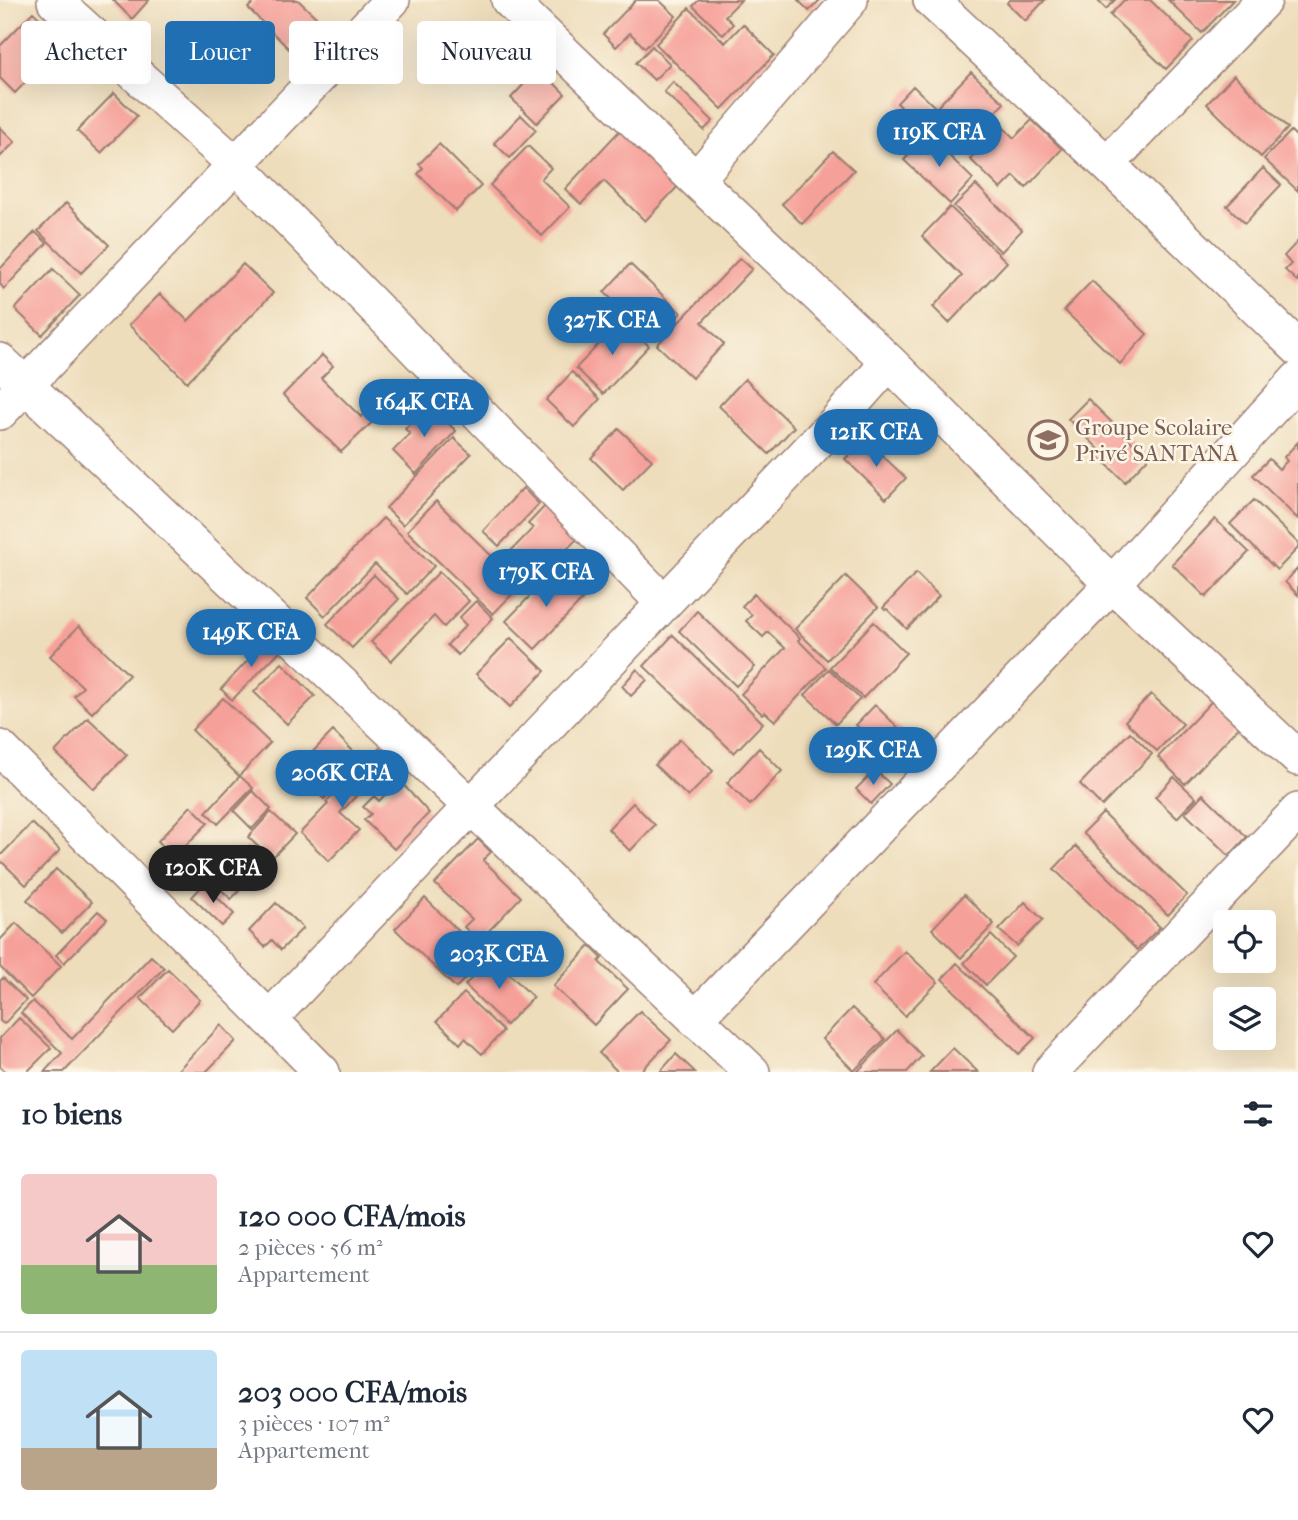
<!DOCTYPE html>
<html lang="fr">
<meta charset="utf-8">
<style>
body{margin:0;font-family:"IM FELL French Canon",serif;background:#f6f6f7;color:#1f2937;height:100vh;display:flex;flex-direction:column;font-size:26px;white-space:nowrap}
*{box-sizing:border-box;margin:0}
p{font-size:23px;color:#747a83}
.icon{flex:none;width:38px;height:38px;fill:none;stroke:currentColor;stroke-width:2;stroke-linecap:round;stroke-linejoin:round}
.map{position:relative;height:1072px;overflow:hidden}
.panel{display:flex;flex-direction:column;background:#fff;flex:1}
.panel>*{flex:none}
.hud{position:absolute;left:21px;top:21px;width:700px;height:63px;display:flex;gap:14px}
.fabs{position:absolute;left:1213px;top:910px;display:grid;gap:14px}
.fabs a{display:grid;place-items:center;width:63px;height:63px;border-radius:7px;background:#fff;box-shadow:0 7px 28px #0002;font-size:35px}
.price{position:absolute;translate:-50% -60px;padding:0 16px;border-radius:24px;background:#1f6fb2;color:#fff;font-size:23px;line-height:46px;filter:drop-shadow(0 2px 4px #0008)}
.price::after{content:'';position:absolute;left:50%;top:42px;width:21px;height:16px;margin-left:-10px;background:inherit;clip-path:polygon(0 0,100% 0,50% 100%)}
.price.active{background:#222;color:#fff}
ul{padding:0;list-style:none}
li{display:flex;align-items:center;gap:21px;height:175px;padding:0 21px}
li+li{border-top:2px solid #e0e1e3}
li span{display:grid;place-items:center;flex:none;width:196px;height:140px;border-radius:7px;color:#555}
li>.icon{margin-inline-start:auto}
span .icon{width:84px;height:84px;fill:#fffc;stroke-width:1}
li b{font-size:30px}
h2{display:flex;justify-content:space-between;align-items:center;height:84px;padding:0 21px;font-size:30px}
.chip{padding:0 24px;border-radius:7px;background:#fff;box-shadow:0 7px 28px #0002;font-size:24px;line-height:63px}
.chip.active{background:#1f6fb2;color:#fff}
.map>svg:first-child{display:block}
.building{fill:#f6a09a}
.lines{fill:none;stroke-linecap:round;stroke-linejoin:round}
.minor-casing{stroke:#9c7e73;stroke-width:38}
.minor{stroke:#fff;stroke-width:35}
.labels{text-anchor:middle;stroke-width:5;stroke-linejoin:round;paint-order:stroke}
.education-label{font-size:23px;fill:#785e54;stroke:#fcf5e5;text-anchor:start}
</style>
<div class="map">
<svg width="1298" height="1072" viewBox="0 0 1298 1072">
<rect width="100%" height="100%" fill="#fcf5e5"/>
<filter id="ink" filterUnits="userSpaceOnUse"><feTurbulence type="fractalNoise" baseFrequency=".0143" numOctaves="2"/><feDisplacementMap in="SourceGraphic" scale="14" xChannelSelector="R" yChannelSelector="G"/><feConvolveMatrix kernelMatrix="1 2 1 2 8 2 1 2 1" color-interpolation-filters="sRGB"/></filter>
<filter id="wash" filterUnits="userSpaceOnUse"><feTurbulence type="fractalNoise" baseFrequency=".00686" numOctaves="4" result="noise"/><feDisplacementMap in="SourceGraphic" scale="28" xChannelSelector="R" yChannelSelector="G"/><feGaussianBlur stdDeviation="1.57" result="paint"/><feColorMatrix in="noise" values="0 0 0 0 0 0 0 0 0 0 0 0 0 0 0 0 0 1.4 0 .05"/><feComposite in="paint" operator="in"/></filter>
<g filter="url(#wash)">
<rect width="100%" height="100%" fill="#edb"/>
<g id="blocks">
<path class="building" d="M 113,0 L 149,0 L 132,19 Z
M 256,0 L 298,0 L 318,19 L 289,49 L 248,8 Z
M 636,0 L 659,0 L 676,16 L 645,48 L 630,33 L 616,47 L 603,34 Z
M 699,0 L 741,0 L 725,16 L 733,24 L 723,35 L 693,6 Z
M 798,0 L 820,0 L 809,11 Z
M 1009,0 L 1045,0 L 1025,21 L 1007,3 Z
M 1097,0 L 1115,0 L 1106,9 Z
M 1124,0 L 1150,0 L 1193,41 L 1166,69 L 1110,15 Z
M 1168,0 L 1233,0 L 1202,33 Z
M 689,8 L 725,43 L 743,24 L 774,55 L 722,109 L 656,44 Z
M 33,12 L 64,42 L 15,93 L 0,78 L 0,46 Z
M 652,46 L 670,64 L 654,80 L 636,63 Z
M 539,68 L 565,94 L 537,123 L 511,98 Z
M 971,72 L 1004,103 L 971,138 L 938,106 Z
M 1234,75 L 1288,128 L 1261,157 L 1207,104 Z
M 673,82 L 713,121 L 704,130 L 664,92 Z
M 913,86 L 935,107 L 918,124 L 897,103 Z
M 114,93 L 137,116 L 101,153 L 77,131 Z
M 521,115 L 536,130 L 510,158 L 494,143 Z
M 1032,120 L 1062,149 L 1026,188 L 1014,176 L 1001,189 L 970,159 L 977,151 L 973,147 L 998,122 L 1014,138 Z
M 624,126 L 682,182 L 645,221 L 604,181 L 581,204 L 565,189 Z
M 0,127 L 15,142 L 0,157 Z
M 1291,131 L 1298,138 L 1298,191 L 1264,159 Z
M 928,135 L 973,179 L 950,204 L 904,160 Z
M 439,144 L 481,186 L 456,211 L 418,174 L 423,168 L 419,164 Z
M 528,146 L 551,168 L 541,179 L 570,207 L 542,236 L 490,185 Z
M 833,151 L 854,170 L 802,224 L 782,204 Z
M 1263,168 L 1281,185 L 1245,223 L 1227,206 Z
M 976,185 L 1022,230 L 1001,252 L 954,206 Z
M 66,203 L 109,245 L 81,273 L 38,231 Z
M 950,207 L 1007,262 L 949,323 L 933,307 L 962,276 L 922,236 Z
M 35,232 L 47,243 L 4,289 L 0,284 L 0,269 Z
M 1298,241 L 1298,282 L 1285,270 L 1291,264 L 1284,256 Z
M 740,258 L 752,269 L 702,322 L 724,344 L 692,378 L 657,345 Z
M 243,264 L 273,293 L 187,382 L 129,325 L 160,294 L 188,321 Z
M 630,264 L 681,313 L 655,340 L 604,292 Z
M 53,269 L 80,295 L 42,335 L 15,309 Z
M 1092,281 L 1147,334 L 1120,364 L 1064,310 Z
M 622,320 L 649,346 L 603,394 L 576,368 Z
M 322,355 L 333,366 L 321,378 L 361,417 L 376,401 L 385,410 L 341,452 L 283,395 Z
M 572,372 L 600,399 L 574,427 L 546,400 Z
M 745,379 L 794,427 L 769,454 L 719,406 Z
M 1088,399 L 1148,458 L 1125,482 L 1097,455 L 1101,451 L 1068,419 Z
M 428,404 L 456,431 L 416,474 L 393,451 L 410,434 L 405,429 Z
M 619,429 L 652,460 L 623,490 L 591,458 Z
M 454,438 L 471,454 L 403,525 L 386,508 Z
M 865,439 L 906,478 L 886,499 L 845,459 Z
M 1298,442 L 1298,519 L 1253,475 L 1269,459 L 1279,469 L 1287,461 L 1284,457 Z
M 523,488 L 539,504 L 499,546 L 483,531 Z
M 1254,500 L 1298,543 L 1298,548 L 1277,570 L 1230,524 Z
M 436,501 L 521,585 L 493,614 L 407,531 Z
M 545,506 L 578,538 L 535,581 L 508,554 L 533,528 L 528,524 Z
M 383,518 L 434,566 L 407,594 L 375,564 L 325,616 L 307,598 Z
M 1215,519 L 1249,552 L 1206,597 L 1172,564 Z
M 1298,568 L 1298,595 L 1285,582 Z
M 556,569 L 585,597 L 535,649 L 506,621 Z
M 439,572 L 469,601 L 444,627 L 434,616 L 391,661 L 371,642 Z
M 916,573 L 939,596 L 907,629 L 887,609 L 885,610 L 883,608 Z
M 374,575 L 399,599 L 352,648 L 327,624 Z
M 846,576 L 878,607 L 827,660 L 795,629 Z
M 754,594 L 800,638 L 798,640 L 826,668 L 775,721 L 765,712 L 762,714 L 741,694 L 785,648 L 768,632 L 763,637 L 746,621 L 752,615 L 742,606 Z
M 476,601 L 493,618 L 458,655 L 447,645 L 466,625 L 459,618 Z
M 697,611 L 755,667 L 736,686 L 679,631 Z
M 874,622 L 906,653 L 863,698 L 830,667 Z
M 79,626 L 129,675 L 92,713 L 74,696 L 83,687 L 50,656 Z
M 673,635 L 763,723 L 734,753 L 644,666 Z
M 511,638 L 545,671 L 510,707 L 476,674 Z
M 268,639 L 280,651 L 232,700 L 221,689 Z
M 282,663 L 315,696 L 287,724 L 254,692 Z
M 637,669 L 647,680 L 631,696 L 622,686 Z
M 829,669 L 860,699 L 836,724 L 805,695 Z
M 1151,694 L 1183,724 L 1157,751 L 1125,721 Z
M 223,698 L 270,743 L 239,776 L 192,730 Z
M 1212,701 L 1239,727 L 1185,784 L 1158,757 Z
M 875,705 L 918,747 L 899,767 L 856,725 Z
M 88,718 L 127,755 L 94,789 L 55,752 Z
M 333,731 L 362,760 L 324,799 L 294,771 Z
M 1130,732 L 1152,754 L 1102,806 L 1080,784 Z
M 680,739 L 713,771 L 688,797 L 655,765 Z
M 379,748 L 391,759 L 340,813 L 359,830 L 329,861 L 300,833 L 328,804 L 326,802 Z
M 759,748 L 782,771 L 750,805 L 727,783 Z
M 875,770 L 890,784 L 871,804 L 856,789 Z
M 240,776 L 253,788 L 218,824 L 206,812 Z
M 1174,777 L 1196,798 L 1177,818 L 1155,797 Z
M 399,780 L 429,813 L 394,849 L 364,820 L 371,814 L 363,807 L 374,796 L 379,801 Z
M 253,791 L 271,809 L 252,829 L 234,811 Z
M 1203,794 L 1247,837 L 1229,856 L 1185,813 Z
M 633,803 L 655,825 L 630,851 L 608,829 Z
M 191,806 L 208,823 L 174,857 L 158,841 Z
M 271,812 L 295,834 L 271,859 L 248,837 Z
M 1103,813 L 1187,895 L 1168,915 L 1083,833 Z
M 32,823 L 60,850 L 26,885 L 0,860 L 0,856 Z
M 478,839 L 491,852 L 483,860 L 521,897 L 479,941 L 464,927 L 472,919 L 435,884 Z
M 249,846 L 266,863 L 231,899 L 214,883 Z
M 1076,846 L 1160,927 L 1137,950 L 1054,869 Z
M 56,869 L 92,902 L 62,933 L 27,900 Z
M 204,884 L 234,914 L 222,926 L 192,897 Z
M 964,895 L 994,924 L 961,958 L 932,929 Z
M 425,898 L 485,957 L 456,988 L 395,929 Z
M 1025,902 L 1043,920 L 1017,946 L 999,930 Z
M 276,903 L 303,928 L 281,950 L 272,940 L 265,947 L 249,931 Z
M 98,911 L 107,919 L 64,963 L 56,955 Z
M 16,923 L 61,966 L 31,998 L 0,967 L 0,940 Z
M 991,935 L 1013,957 L 986,985 L 964,963 Z
M 590,946 L 602,958 L 599,962 L 628,989 L 594,1025 L 553,986 Z
M 905,951 L 938,982 L 905,1016 L 873,985 Z
M 151,956 L 164,968 L 64,1072 L 44,1072 L 62,1053 L 21,1013 L 33,1001 L 72,1039 Z
M 492,957 L 533,997 L 506,1025 L 465,985 Z
M 957,963 L 1035,1038 L 1019,1054 L 942,979 Z
M 168,969 L 200,1000 L 172,1029 L 140,998 Z
M 3,978 L 26,1000 L 4,1024 L 0,1021 L 0,981 Z
M 464,993 L 503,1031 L 482,1054 L 465,1038 L 460,1044 L 437,1021 Z
M 852,1008 L 885,1039 L 854,1071 L 822,1039 Z
M 640,1011 L 671,1040 L 640,1072 L 618,1072 L 599,1053 Z
M 19,1018 L 51,1048 L 27,1072 L 6,1072 L 0,1066 L 0,1038 Z
M 221,1025 L 236,1041 L 206,1072 L 176,1072 Z
M 897,1030 L 922,1056 L 907,1072 L 857,1072 Z
M 953,1048 L 978,1072 L 930,1072 Z
M 676,1054 L 695,1072 L 660,1072 Z"/>
</g>
</g>
<g filter="url(#ink)">
<use href="#blocks" fill-opacity="0" stroke="#9c7e73" stroke-width="2"/>
<g class="lines">
<g class="minor-casing">
<path id="minor" d="M 509,0 L 696,180 L 889,362 L 1112,584 L 1298,758
M 931,0 L 1107,164 L 1298,348
M 55,1 L 235,164 L 664,603
M 1107,164 L 1264,0
M 696,180 L 850,0
M 0,361 L 752,1072
M 0,412 L 392,0
M 0,748 L 322,1072
M 269,1019 L 836,422 L 889,362
M 695,1019 L 1112,584 L 1298,379
M 1050,1072 L 1298,811"/>
</g>
<use href="#minor" class="minor"/>
</g>
</g>
<defs>
<g id="school-ring" transform="scale(2.0125)"><circle r="9.5" fill="#fcf5e5" stroke="#8d6e63" stroke-width="1.5"/><path d="M0-5L7-2L0 1L-7-2ZM-4 1L0 2.5L4 1V4Q0 6-4 4Z" fill="#8d6e63"/></g>
</defs>
<g fill-rule="evenodd">
<use href="#school-ring" x="1048" y="440"/>
</g>
<g class="labels">
<g class="education-label">
<text x="1075" y="435">Groupe Scolaire<tspan x="1075" dy="26">Privé SANTANA</tspan></text>
</g>
</g>
</svg>
<div class="fabs">
<a><svg class="icon" aria-label="locate" viewBox="0 0 24 24"><circle cx="12" cy="12" r="6"/><path d="M12 2v4M12 18v4M2 12h4M18 12h4"/></svg></a>
<a><svg class="icon" aria-label="layers" viewBox="0 0 24 24"><path d="M12 4l9 5-9 5-9-5zM3 14l9 5 9-5"/></svg></a>
</div>
<b class="price" style="left:939px;top:169px">119K CFA</b>
<b class="price" style="left:612px;top:357px">327K CFA</b>
<b class="price" style="left:424px;top:439px">164K CFA</b>
<b class="price" style="left:876px;top:469px">121K CFA</b>
<b class="price" style="left:546px;top:609px">179K CFA</b>
<b class="price" style="left:251px;top:669px">149K CFA</b>
<b class="price" style="left:873px;top:787px">129K CFA</b>
<b class="price" style="left:342px;top:810px">206K CFA</b>
<b class="price active" style="left:213px;top:905px">120K CFA</b>
<b class="price" style="left:499px;top:991px">203K CFA</b>
<div class="hud">
<a class="chip">Acheter</a>
<a class="chip active">Louer</a>
<a class="chip">Filtres</a>
<a class="chip">Nouveau</a>
</div>
</div>
<section class="panel">
<h2>10 biens<svg class="icon" aria-label="filters" viewBox="0 0 24 24"><path d="M4 7h16M4 17h16"/><circle cx="9" cy="7" r="2"/><circle cx="15" cy="17" r="2"/></svg></h2>
<ul>
<li><span style="background:linear-gradient(#f6c9c9 65%,#8fb573 0)"><svg class="icon" aria-label="home" viewBox="0 0 24 24"><path d="M3 11l9-7 9 7M6 9v11h12V9"/></svg></span><div><b>120 000 CFA/mois</b><p>2 pièces · 56 m²</p><p>Appartement</p></div><svg class="icon" aria-label="heart" viewBox="0 0 24 24"><path d="M12 20l-8-8c-3-5 5-10 8-4 3-6 11-1 8 4z"/></svg></li>
<li><span style="background:linear-gradient(#bfe0f5 70%,#b9a48a 0)"><svg class="icon" aria-label="home" viewBox="0 0 24 24"><path d="M3 11l9-7 9 7M6 9v11h12V9"/></svg></span><div><b>203 000 CFA/mois</b><p>3 pièces · 107 m²</p><p>Appartement</p></div><svg class="icon" aria-label="heart" viewBox="0 0 24 24"><path d="M12 20l-8-8c-3-5 5-10 8-4 3-6 11-1 8 4z"/></svg></li>
</ul>
</section>
